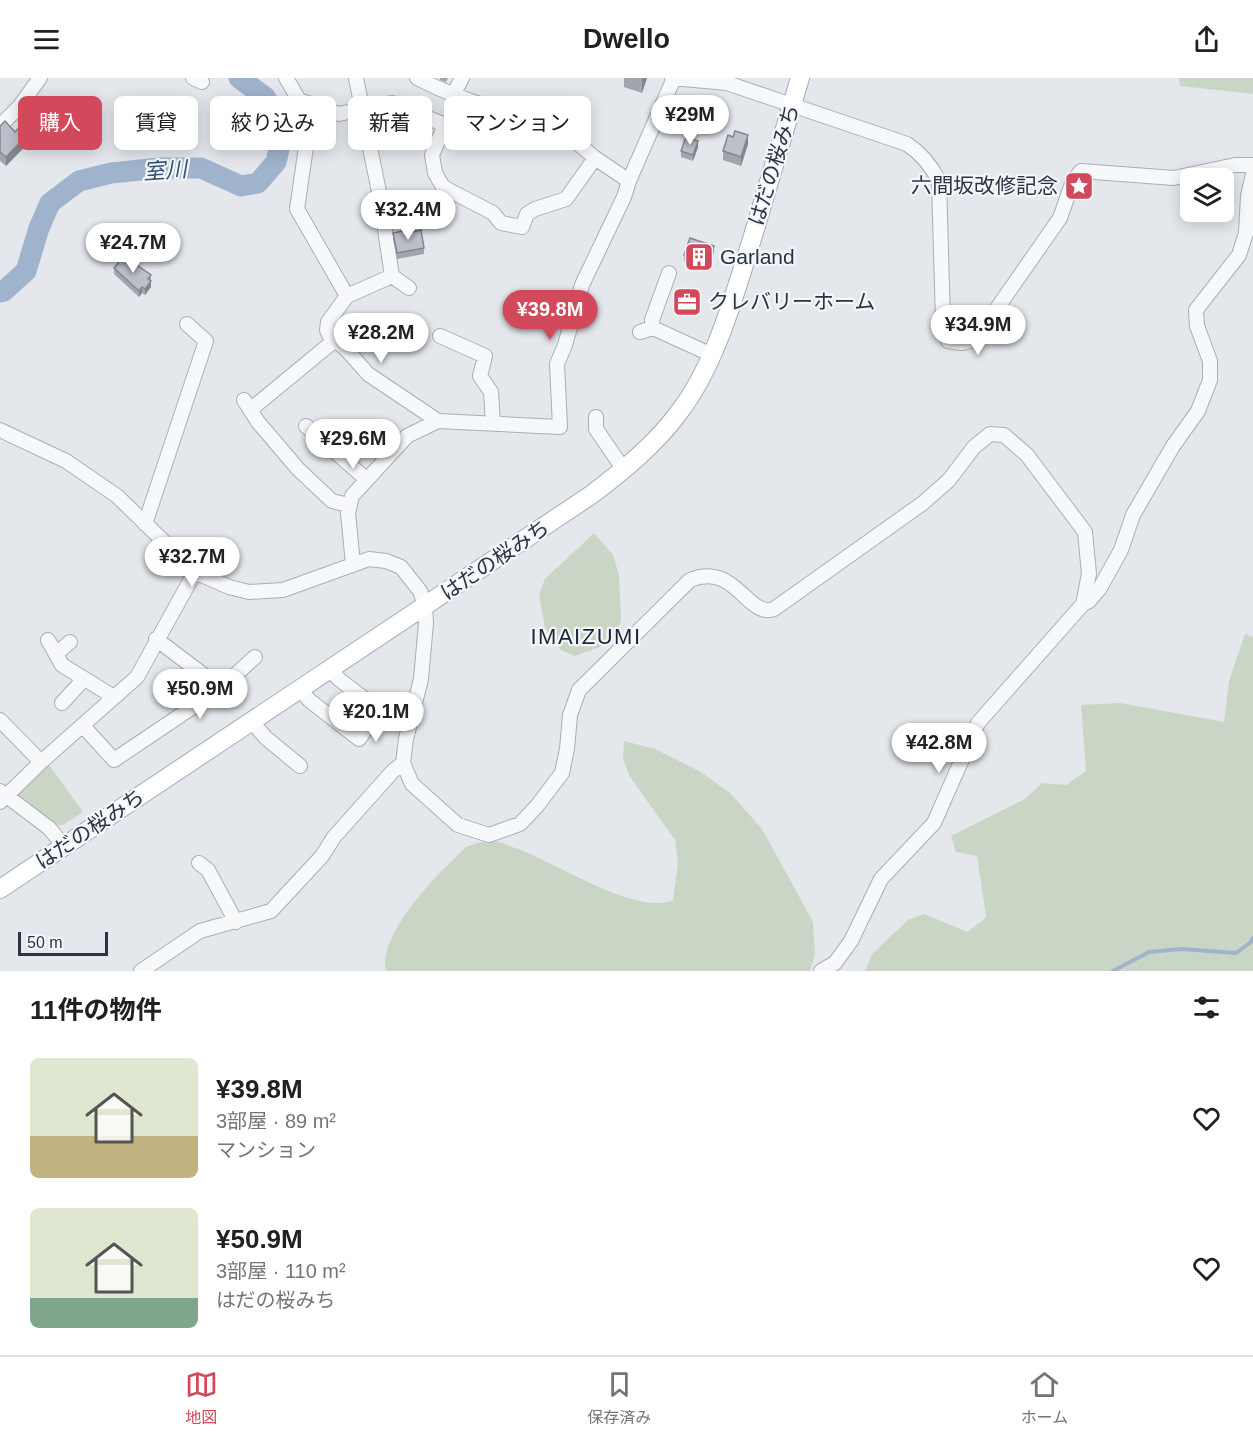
<!DOCTYPE html>
<html lang="ja">
<meta charset="utf-8">
<style>
body{margin:0;font-family:Arial,"Noto Sans JP",sans-serif;background:#f6f6f6;color:#202124;height:100vh;display:flex;flex-direction:column;font-size:22px;white-space:nowrap}
*{box-sizing:border-box;margin:0}
p{font-size:20px;color:#757577}
.icon{flex:none;width:33px;height:33px;fill:none;stroke:currentColor;stroke-width:2;stroke-linecap:round;stroke-linejoin:round}
.map{position:relative;height:893px;overflow:hidden}
.side{display:flex;flex-direction:column;background:#fff;flex:1}
.side>*{flex:none}
.banner{position:absolute;left:18px;top:18px;width:600px;height:54px;display:flex;gap:12px}
.buttons{position:absolute;left:1180px;top:90px;display:grid;gap:12px}
.buttons a{display:grid;place-items:center;width:54px;height:54px;border-radius:9px;background:#fff;box-shadow:0 3px 15px #0003;font-size:30px}
.scale{position:absolute;left:18px;bottom:15px;width:90px;box-sizing:border-box;padding-left:6px;border:3px solid #2b3445;border-top:0;font-size:16px;line-height:21px;white-space:nowrap;color:#2b3445;-webkit-text-stroke:4px #f4f6f9;paint-order:stroke}
.price{position:absolute;translate:-50% -51px;padding:0 14px;border-radius:21px;background:#fff;color:#222;font-size:20px;line-height:39px;filter:drop-shadow(0 2px 3px #0008)}
.price::after{content:'';position:absolute;left:50%;top:36px;width:18px;height:14px;margin-left:-9px;background:inherit;clip-path:polygon(0 0,100% 0,50% 100%)}
.price.on{background:#d1495b;color:#fff}
ul{padding:0;list-style:none}
li{display:flex;align-items:center;gap:18px;height:150px;padding:0 30px}
li span{display:grid;place-items:center;flex:none;width:168px;height:120px;border-radius:9px;color:#555}
li>.icon{margin-inline-start:auto}
span .icon{width:72px;height:72px;fill:#fffc;stroke-width:1}
li b{font-size:26px}
h2{display:flex;justify-content:space-between;align-items:center;height:72px;padding:0 30px;font-size:26px}
.tag{padding:0 21px;border-radius:9px;background:#fff;box-shadow:0 3px 15px #0003;font-size:21px;line-height:54px}
.tag.on{background:#d1495b;color:#fff}
header{display:flex;justify-content:space-between;align-items:center;height:78px;padding:0 30px;background:#fff;font-size:27px;font-weight:700}
.menu{display:flex;justify-content:space-around;align-items:center;height:84px;border-top:2px solid #e0e0e0;background:#fff;font-size:16px;color:#757577}
.menu a{display:grid;justify-items:center;gap:3px}
.menu .on{color:#d1495b}
.map>svg:first-child{display:block}
.green{fill:#c9d6c5}
.lines{fill:none;stroke-linecap:round;stroke-linejoin:round}
.stream{stroke:#9fb4cc;stroke-width:4}
.river{stroke:#9fb4cc;stroke-width:21}
.minor-casing{stroke:#a9aeb7;stroke-width:16}
.major-casing{stroke:#a3abb8;stroke-width:20}
.minor{stroke:#f7f8fa;stroke-width:14}
.major{stroke:#fff;stroke-width:18}
.wall{fill:#a1a5ae}
.shaded-wall{fill:#83868d}
.building{fill:#bbc0ca;stroke:#83868d;stroke-width:1.5}
.labels{text-anchor:middle;stroke-width:4.5;stroke-linejoin:round;paint-order:stroke}
.street-label{font-size:21px;fill:#2b3445;stroke:#f4f6f9}
.poi-label{font-size:21px;fill:#2b3445;stroke:#f4f6f9;text-anchor:start}
.water-label{font-size:22px;font-style:italic;fill:#34527a;stroke:#f4f6f9}
.neighbourhood-label{font-size:22px;letter-spacing:1.5px;fill:#1d2536;stroke:#f4f6f9}
</style>
<header><svg class="icon" aria-label="menu" viewBox="0 0 24 24"><path d="M4 6h16M4 12h16M4 18h16"/></svg>Dwello<svg class="icon" aria-label="share" viewBox="0 0 24 24"><path d="M12 15V3M7 8l5-5 5 5M5 13v7h14v-7"/></svg></header>
<div class="map">
<svg width="1253" height="893" viewBox="0 0 1253 893">
<rect width="100%" height="100%" fill="#e4e7ec"/>
<path class="green" d="M 1179,0 L 1253,0 L 1253,16 L 1180,8 Z
M 594,455 L 613,477 L 619,497 L 621,543 L 611,565 L 575,578 L 561,572 L 545,550 L 539,517 L 545,501 Z
M 1245,556 L 1253,559 L 1253,893 L 865,893 L 872,876 L 908,842 L 924,836 L 968,854 L 986,839 L 977,778 L 956,774 L 951,758 L 1025,721 L 1042,705 L 1066,707 L 1086,693 L 1081,627 L 1120,625 L 1224,644 L 1229,603 Z
M 624,663 L 655,671 L 701,694 L 730,715 L 762,751 L 813,844 L 815,877 L 810,893 L 386,893 C 377,860 432,801 455,780 C 459,776 463,771 468,768 C 474,766 485,763 490,763 C 497,762 506,767 512,769 C 552,781 635,839 673,822 L 678,785 L 675,762 L 630,699 L 623,680 Z
M 49,687 L 83,734 L 63,747 L 57,747 L 19,720 L 19,715 Z"/>
<g class="lines">
<path class="stream" d="M 1113,893 L 1149,874 L 1182,871 L 1236,875 L 1251,864 L 1253,860"/>
<path class="river" d="M 0,214 L 4,213 L 26,193 L 39,150 L 50,125 L 79,103 L 111,95 L 160,90 L 201,90 L 241,108 L 258,105 L 276,84 L 284,50 L 265,19 L 239,0"/>
<g class="minor-casing">
<path id="minor" d="M 193,0 L 202,4
M 286,0 L 299,22 L 305,46 L 307,62 L 297,131 L 347,218
M 356,0 L 380,119 L 392,198 L 409,210
M 417,0 C 444,14 479,27 509,34 C 521,36 533,35 546,38 L 595,80 L 629,103
M 672,0 L 727,5 L 907,66 C 922,76 931,87 939,103 L 943,243 L 948,263 C 960,266 967,266 977,259 L 1060,140 L 1073,103 L 1081,93 L 1174,100 L 1235,87 L 1253,87
M 454,15 L 462,0
M 299,22 L 339,36 L 392,25 L 445,47 L 432,77 L 435,95 L 443,109 L 493,135 L 501,145 L 522,149 L 527,136 L 535,131 L 566,121 L 595,80
M 0,48 L 19,29 L 40,0
M 392,198 L 347,218 L 328,244 L 327,252 L 329,257 L 346,271 L 368,296 L 438,343
M 653,250 L 652,242 L 669,195
M 640,254 L 653,250 L 712,277
M 440,258 L 485,278 L 480,298 L 491,314 L 493,345
M 244,322 L 258,344 L 298,391 L 332,423 L 348,427
M 250,332 L 335,262
M 596,339 L 596,351 L 624,392
M 306,348 L 366,401
M 0,352 L 66,383 L 117,418 L 195,494 L 229,509 L 249,514 L 283,512 L 369,481 L 386,483 L 401,489 L 420,513 L 425,528 L 426,545 L 421,601 L 406,661 L 403,685 L 412,706 L 458,747 L 489,757 L 520,746 L 537,728 L 562,695 L 567,671 L 570,637 L 579,612 L 690,502 C 735,483 748,541 774,531 L 923,425 L 949,402 L 974,369 L 990,356 L 1004,357 L 1027,377 L 1085,454 L 1089,496 L 1083,526
M 145,446 L 206,263 L 187,246
M 353,486 L 348,435 L 352,418 L 407,358 L 438,343 L 560,349 L 557,286 L 565,267 L 582,207 L 624,119 L 629,103 L 674,0
M 156,561 L 221,610
M 48,562 L 62,587 L 114,619
M 56,576 L 70,564
M 301,612 L 309,622 L 359,661 L 379,632 L 340,602 L 330,592
M 62,625 L 84,601
M 0,642 L 41,684
M 252,644 L 266,660 L 300,688
M 83,648 L 114,682 L 221,610 L 255,579
M 0,713 L 49,750 L 64,768
M 0,724 L 41,684 L 137,599 L 195,494
M 199,785 L 208,792 L 236,844
M 141,893 L 200,853 L 271,833 L 322,778 L 334,759 L 393,693 L 403,685
M 821,893 L 835,885 L 851,863 L 881,801 L 934,745 L 978,645 L 1083,526 L 1089,523 L 1100,510 L 1121,472 L 1133,437 L 1173,368 L 1198,333 L 1210,302 L 1210,283 L 1197,248 L 1196,232 L 1239,177 L 1246,155 L 1248,118 L 1253,96"/>
</g>
<g class="major-casing">
<path id="major" d="M 0,811 L 591,417 C 624,392 656,366 680,333 C 716,285 734,218 752,161 C 768,108 784,54 800,0"/>
</g>
<use href="#minor" class="minor"/>
<use href="#major" class="major"/>
</g>
<path class="wall" d="M 440,0 L 448,0 L 446,4 L 440,2 Z
M 624,0 L 647,0 L 642,15 L 624,9 Z
M 0,48 L 15,54 L 40,53 L 6,88 L 0,83 Z
M 733,59 L 748,66 L 741,88 L 723,82 L 723,73 Z
M 698,69 L 693,83 L 681,79 L 681,73 Z
M 412,154 L 424,170 L 424,176 L 397,181 L 393,161 L 393,155 Z
M 714,174 L 708,192 L 684,183 L 684,177 Z
M 114,190 L 151,197 L 151,209 L 145,217 L 142,215 L 139,219 L 114,196 Z"/>
<path class="shaded-wall" d="M 642,0 L 647,0 L 642,15 Z
M 40,44 L 40,53 L 6,88 L 6,79 Z
M 748,57 L 748,66 L 741,88 L 741,79 Z
M 698,63 L 698,69 L 693,83 L 693,77 Z
M 714,168 L 714,174 L 708,192 L 708,186 Z
M 151,203 L 151,209 L 145,217 L 145,211 Z
M 142,209 L 142,215 L 139,219 L 139,213 Z"/>
<path class="building" d="M 32,36 L 40,44 L 6,79 L 0,74 L 0,48 L 5,43 L 15,54 Z
M 735,53 L 748,57 L 741,79 L 723,73 L 728,57 L 733,59 Z
M 686,59 L 698,63 L 693,77 L 681,73 Z
M 412,151 L 412,154 L 421,152 L 424,170 L 397,175 L 393,155 Z
M 690,160 L 714,168 L 708,186 L 684,177 Z
M 124,178 L 151,197 L 148,201 L 151,203 L 145,211 L 142,209 L 139,213 L 114,190 Z"/>
<defs>
<g id="sight-square" transform="scale(1.5)"><rect x="-9" y="-9" width="18" height="18" rx="4" fill="#d1495b" stroke="#f4f6f9"/><path d="M0-6L1.8-2.2L6-1.7L2.9 1.2L3.7 5.4L0 3.3L-3.7 5.4L-2.9 1.2L-6-1.7L-1.8-2.2Z" fill="#fff"/></g>
<g id="building-square" transform="scale(1.5)"><rect x="-9" y="-9" width="18" height="18" rx="4" fill="#d1495b" stroke="#f4f6f9"/><path d="M-4-6H4V6H1V3H-1V6H-4ZM-2.5-4.3h1.7v1.8h-1.7ZM.8-4.3h1.7v1.8H.8ZM-2.5-1h1.7V.8h-1.7ZM.8-1h1.7V.8H.8Z" fill="#fff"/></g>
<g id="office-square" transform="scale(1.5)"><rect x="-9" y="-9" width="18" height="18" rx="4" fill="#d1495b" stroke="#f4f6f9"/><path d="M-6-3h4V-5.5h4V-3h4V5H-6ZM-1-4.5V-3h2v-1.5ZM-6 0V1H6V0Z" fill="#fff"/></g>
</defs>
<g fill-rule="evenodd">
<use href="#sight-square" x="1079" y="108"/>
<use href="#building-square" x="699" y="179"/>
<use href="#office-square" x="687" y="224"/>
</g>
<g class="labels">
<g class="street-label">
<text transform="translate(774 87) rotate(-73)" y="7">はだの桜みち</text>
<text transform="translate(495 482) rotate(-34)" y="7">はだの桜みち</text>
<text transform="translate(90 751) rotate(-34)" y="7">はだの桜みち</text>
</g>
<g class="poi-label">
<text x="1058" y="115" text-anchor="end">六間坂改修記念</text>
<text x="720" y="186">Garland</text>
<text x="708" y="231">クレバリーホーム</text>
</g>
<g class="water-label">
<text transform="translate(165 92) rotate(-4)" y="8">室川</text>
</g>
<g class="neighbourhood-label">
<text x="586" y="566">IMAIZUMI</text>
</g>
</g>
</svg>
<div class="buttons">
<a><svg class="icon" aria-label="layers" viewBox="0 0 24 24"><path d="M12 4l9 5-9 5-9-5zM3 14l9 5 9-5"/></svg></a>
</div>
<div class="scale">50 m</div>
<b class="price" style="left:690px;top:68px">¥29M</b>
<b class="price" style="left:408px;top:163px">¥32.4M</b>
<b class="price" style="left:133px;top:196px">¥24.7M</b>
<b class="price on" style="left:550px;top:263px">¥39.8M</b>
<b class="price" style="left:978px;top:278px">¥34.9M</b>
<b class="price" style="left:381px;top:286px">¥28.2M</b>
<b class="price" style="left:353px;top:392px">¥29.6M</b>
<b class="price" style="left:192px;top:510px">¥32.7M</b>
<b class="price" style="left:200px;top:642px">¥50.9M</b>
<b class="price" style="left:376px;top:665px">¥20.1M</b>
<b class="price" style="left:939px;top:696px">¥42.8M</b>
<div class="banner">
<a class="tag on">購入</a>
<a class="tag">賃貸</a>
<a class="tag">絞り込み</a>
<a class="tag">新着</a>
<a class="tag">マンション</a>
</div>
</div>
<section class="side">
<h2>11件の物件<svg class="icon" aria-label="filters" viewBox="0 0 24 24"><path d="M4 7h16M4 17h16"/><circle cx="9" cy="7" r="2"/><circle cx="15" cy="17" r="2"/></svg></h2>
<ul>
<li><span style="background:linear-gradient(#dfe7d0 65%,#c2b280 0)"><svg class="icon" aria-label="home" viewBox="0 0 24 24"><path d="M3 11l9-7 9 7M6 9v11h12V9"/></svg></span><div><b>¥39.8M</b><p>3部屋 · 89 m²</p><p>マンション</p></div><svg class="icon" aria-label="heart" viewBox="0 0 24 24"><path d="M12 20l-8-8c-3-5 5-10 8-4 3-6 11-1 8 4z"/></svg></li>
<li><span style="background:linear-gradient(#dfe7d0 75%,#7fa58c 0)"><svg class="icon" aria-label="home" viewBox="0 0 24 24"><path d="M3 11l9-7 9 7M6 9v11h12V9"/></svg></span><div><b>¥50.9M</b><p>3部屋 · 110 m²</p><p>はだの桜みち</p></div><svg class="icon" aria-label="heart" viewBox="0 0 24 24"><path d="M12 20l-8-8c-3-5 5-10 8-4 3-6 11-1 8 4z"/></svg></li>
</ul>
</section>
<nav class="menu">
<a class="on"><svg class="icon" aria-label="map" viewBox="0 0 24 24"><path d="M3 6l6-2 6 2 6-2v14l-6 2-6-2-6 2zM9 4v14M15 6v14"/></svg>地図</a>
<a><svg class="icon" aria-label="saved" viewBox="0 0 24 24"><path d="M7 4h10v16l-5-4-5 4z"/></svg>保存済み</a>
<a><svg class="icon" aria-label="home" viewBox="0 0 24 24"><path d="M3 11l9-7 9 7M6 9v11h12V9"/></svg>ホーム</a>
</nav>
